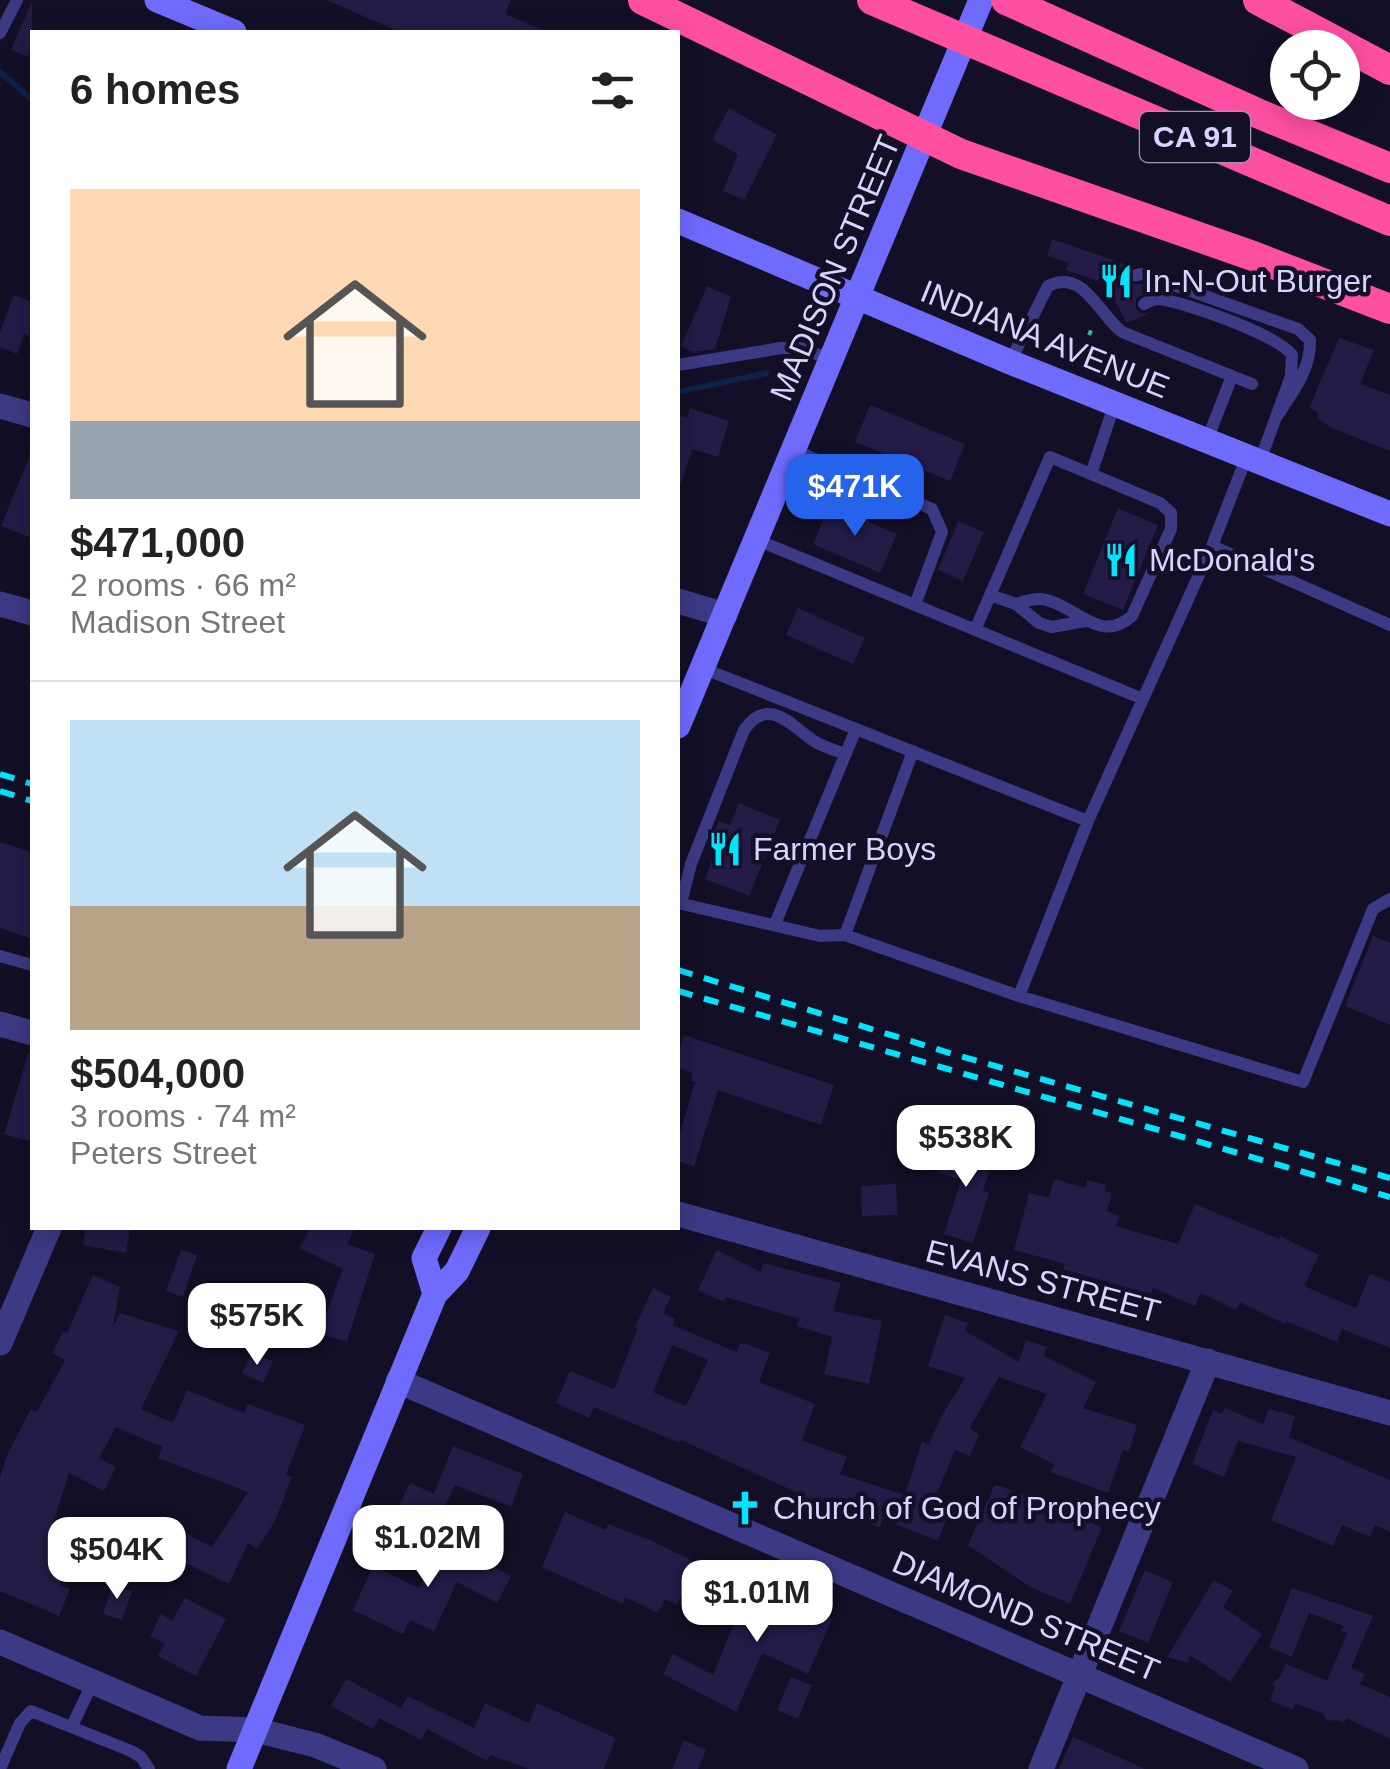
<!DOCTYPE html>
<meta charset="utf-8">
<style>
body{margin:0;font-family:Arial,sans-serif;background:#f6f6f6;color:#222;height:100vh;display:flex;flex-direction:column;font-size:38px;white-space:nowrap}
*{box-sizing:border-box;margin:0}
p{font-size:32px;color:#767676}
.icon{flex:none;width:55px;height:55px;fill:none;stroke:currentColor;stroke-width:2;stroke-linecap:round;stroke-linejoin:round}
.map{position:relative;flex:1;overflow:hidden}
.panel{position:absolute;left:30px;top:30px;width:650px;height:1200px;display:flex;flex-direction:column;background:#fff;border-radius:0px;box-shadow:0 5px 25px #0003}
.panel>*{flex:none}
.fabs{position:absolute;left:1270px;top:30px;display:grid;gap:20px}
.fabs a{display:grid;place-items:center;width:90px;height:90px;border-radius:50%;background:#fff;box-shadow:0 5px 25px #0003;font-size:50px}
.price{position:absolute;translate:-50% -85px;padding:0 22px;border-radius:20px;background:#fff;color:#222;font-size:32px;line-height:65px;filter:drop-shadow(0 2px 5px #0008)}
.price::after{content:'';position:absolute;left:50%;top:60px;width:30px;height:22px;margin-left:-15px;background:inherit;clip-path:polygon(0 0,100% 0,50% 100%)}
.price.selected{background:#2563eb;color:#fff}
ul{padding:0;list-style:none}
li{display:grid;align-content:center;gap:20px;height:530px;padding:0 40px}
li+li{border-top:2px solid #e0e0e0}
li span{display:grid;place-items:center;height:310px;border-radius:0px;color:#555}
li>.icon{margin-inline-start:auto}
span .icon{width:180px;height:180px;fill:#fffc;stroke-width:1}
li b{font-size:42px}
h2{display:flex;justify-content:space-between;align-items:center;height:120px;padding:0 40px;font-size:42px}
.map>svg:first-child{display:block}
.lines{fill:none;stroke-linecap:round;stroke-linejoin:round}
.stream{stroke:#0c2248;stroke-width:6}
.building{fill:#241b47;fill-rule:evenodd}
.path{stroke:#2fb8b0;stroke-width:4;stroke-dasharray:5 8;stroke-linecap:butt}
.lane{stroke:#3d3a85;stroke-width:12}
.street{stroke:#3d3a85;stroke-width:25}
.secondary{stroke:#6f6bff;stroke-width:25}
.highway{stroke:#ff4fa3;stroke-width:30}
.rail{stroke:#00e5ff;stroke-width:6;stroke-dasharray:15 12;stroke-linecap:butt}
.labels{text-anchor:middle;stroke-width:9;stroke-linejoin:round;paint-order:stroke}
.shield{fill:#130f26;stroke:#9e99be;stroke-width:2.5}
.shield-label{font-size:30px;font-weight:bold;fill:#d9d4ff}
.street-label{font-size:32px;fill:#d9d4ff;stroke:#130f26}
.poi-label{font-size:32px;fill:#d9d4ff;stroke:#130f26;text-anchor:start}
</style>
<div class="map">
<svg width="1390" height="1769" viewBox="0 0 1390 1769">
<rect width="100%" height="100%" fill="#130f26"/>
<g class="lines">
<path class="stream" d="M 0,72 L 32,99
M 678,392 L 767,373"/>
</g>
<path class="building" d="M 326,0 L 511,0 L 505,14 L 548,32 L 400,32 Z
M 32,1 L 32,48 L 28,57 L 11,50 Z
M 729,108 L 777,135 L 744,200 L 723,191 L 738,154 L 712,140 Z
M 1052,239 L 1130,266 L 1121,272 L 1123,283 L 1142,284 L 1153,290 L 1136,298 L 1136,309 L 1142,314 L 1154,311 L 1127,323 L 1105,283 L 1066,270 L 1069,263 L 1047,256 Z
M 707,286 L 731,297 L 715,349 L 693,352 L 681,346 Z
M 14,295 L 32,302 L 32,338 L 25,334 L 17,354 L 0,347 L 0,332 Z
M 1339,338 L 1374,350 L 1360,384 L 1390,395 L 1390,451 L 1332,428 L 1317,418 L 1319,413 L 1309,408 Z
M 870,405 L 965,444 L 950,481 L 855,442 Z
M 690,408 L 729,421 L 718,457 L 692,449 L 681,484 L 678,483 L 678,415 L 687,418 Z
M 32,450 L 32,538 L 1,526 Z
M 830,505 L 897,534 L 880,573 L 813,544 Z
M 1118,508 L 1158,525 L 1123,610 L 1083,594 Z
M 958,521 L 984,532 L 963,581 L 938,570 Z
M 798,608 L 865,638 L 853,664 L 786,635 Z
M 739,803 L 780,820 L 749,896 L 705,879 L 716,849 L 709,846 L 719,821 L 730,825 Z
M 0,842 L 32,852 L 32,939 L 0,928 Z
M 1373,936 L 1390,943 L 1390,1025 L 1345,1006 Z
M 684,1035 L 834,1085 L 821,1125 L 718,1090 L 694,1167 L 678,1161 L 678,1139 L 695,1082 L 691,1081 L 693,1073 L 678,1068 L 678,1055 Z
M 28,1054 L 32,1055 L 32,1142 L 4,1134 Z
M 946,1144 L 993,1158 L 983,1191 L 989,1193 L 973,1243 L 944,1234 L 961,1180 L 937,1172 Z
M 1054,1179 L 1085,1188 L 1087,1180 L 1106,1185 L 1105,1191 L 1112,1193 L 1107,1211 L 1120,1216 L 1116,1226 L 1178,1244 L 1195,1204 L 1279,1239 L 1280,1236 L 1319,1255 L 1304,1286 L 1356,1308 L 1370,1274 L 1390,1282 L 1390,1348 L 1342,1329 L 1337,1342 L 1286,1321 L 1285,1324 L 1240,1302 L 1236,1310 L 1201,1293 L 1195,1306 L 1153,1288 L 1151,1295 L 1063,1269 L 1065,1264 L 1014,1250 L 1029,1193 L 1049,1198 Z
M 896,1184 L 898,1215 L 862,1216 L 861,1186 Z
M 86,1228 L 130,1228 L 126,1253 L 83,1245 Z
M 310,1228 L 355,1228 L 347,1244 L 375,1254 L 347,1341 L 283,1326 L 288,1305 L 326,1315 L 343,1269 L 300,1248 Z
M 181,1250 L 197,1255 L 183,1297 L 166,1291 Z
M 717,1250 L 761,1272 L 763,1263 L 841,1283 L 833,1311 L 882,1321 L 869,1384 L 824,1374 L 832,1337 L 797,1326 L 799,1319 L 726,1297 L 724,1302 L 698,1290 Z
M 93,1275 L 120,1287 L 113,1327 L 120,1313 L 179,1331 L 141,1409 L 173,1423 L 187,1390 L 244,1413 L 248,1404 L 305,1425 L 286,1475 L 292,1477 L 275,1521 L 257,1549 L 248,1543 L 229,1584 L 167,1554 L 178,1530 L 212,1547 L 248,1492 L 158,1458 L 162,1447 L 116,1427 L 99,1458 L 116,1467 L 104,1491 L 69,1473 L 51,1530 L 80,1544 L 60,1585 L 70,1589 L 59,1616 L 0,1591 L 0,1478 L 7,1455 L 31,1409 L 37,1412 L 65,1360 L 52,1353 L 63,1331 L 67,1333 Z
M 653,1288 L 671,1297 L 663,1313 L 675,1319 L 673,1325 L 736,1352 L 740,1344 L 747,1344 L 770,1353 L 759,1382 L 815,1404 L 802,1440 L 847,1457 L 840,1474 L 905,1495 L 922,1441 L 929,1444 L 941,1417 L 965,1378 L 928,1366 L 945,1315 L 968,1323 L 965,1331 L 1019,1362 L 1026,1340 L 1047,1347 L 1044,1356 L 1096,1382 L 1083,1408 L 1137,1425 L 1129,1452 L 1123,1450 L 1108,1493 L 1050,1472 L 1055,1465 L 1020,1447 L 1047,1394 L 999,1377 L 969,1429 L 979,1434 L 970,1456 L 955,1450 L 937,1493 L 940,1495 L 936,1506 L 949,1511 L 938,1541 L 883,1519 L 880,1527 L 827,1510 L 824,1518 L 790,1506 L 796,1492 L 681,1440 L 679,1443 L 594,1407 L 589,1418 L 556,1403 L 570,1371 L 614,1389 L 638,1328 L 635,1327 ZM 672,1345 L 708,1360 L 686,1406 L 653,1392 Z
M 251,1354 L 273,1361 L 263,1383 L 242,1373 Z
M 1225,1408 L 1263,1424 L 1269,1409 L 1295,1416 L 1289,1437 L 1390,1480 L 1390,1532 L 1375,1525 L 1370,1537 L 1342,1525 L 1333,1546 L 1271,1520 L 1296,1457 L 1238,1441 L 1224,1477 L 1192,1464 L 1213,1410 L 1222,1414 Z
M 453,1446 L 523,1474 L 511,1507 L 455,1485 L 432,1533 L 394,1515 L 410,1483 L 434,1494 Z
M 994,1486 L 1001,1486 L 1102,1527 L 1070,1604 L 1030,1587 L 968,1545 Z
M 565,1512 L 606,1530 L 608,1524 L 648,1539 L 697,1563 L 677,1605 L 665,1599 L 658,1613 L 625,1597 L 623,1604 L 542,1567 Z
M 444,1540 L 511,1576 L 497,1603 L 457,1582 L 434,1631 L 410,1620 L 403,1634 L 353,1610 L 373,1566 L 419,1588 Z
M 1145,1570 L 1173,1582 L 1148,1643 L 1119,1631 Z
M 753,1577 L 788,1593 L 786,1598 L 832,1619 L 808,1674 L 762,1653 L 736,1712 L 663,1674 L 673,1654 L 713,1675 Z
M 1214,1580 L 1233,1591 L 1223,1607 L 1262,1634 L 1230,1682 L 1190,1655 L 1188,1663 L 1167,1657 Z
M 112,1585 L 132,1591 L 122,1620 L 103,1614 Z
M 1292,1588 L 1373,1616 L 1351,1668 L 1365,1674 L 1360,1684 L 1390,1697 L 1390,1739 L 1346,1718 L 1344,1723 L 1336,1720 L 1327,1721 L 1323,1714 L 1295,1703 L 1293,1710 L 1270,1700 L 1275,1688 L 1272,1683 L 1280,1677 L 1286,1664 L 1327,1681 L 1347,1633 L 1341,1631 L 1344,1626 L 1309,1613 L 1292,1657 L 1269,1647 Z
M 185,1598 L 226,1619 L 196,1676 L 158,1656 L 165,1644 L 150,1636 L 161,1614 L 172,1621 Z
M 791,1677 L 812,1685 L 798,1719 L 777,1710 Z
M 346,1679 L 401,1708 L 408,1696 L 474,1728 L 485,1703 L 529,1723 L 537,1703 L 616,1738 L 604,1769 L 529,1769 L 490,1755 L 487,1761 L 427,1729 L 421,1740 L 379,1718 L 373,1729 L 331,1706 Z
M 1073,1737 L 1145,1769 L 1059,1769 Z
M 684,1740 L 706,1750 L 698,1769 L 672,1769 Z"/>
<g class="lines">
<path class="path" d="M 1084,347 L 1092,328"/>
<path class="lane" d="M 0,33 L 17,0
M 1130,276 L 1143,274 L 1298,329 L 1310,340 C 1311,369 1293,392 1277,416
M 1144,304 C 1150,301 1153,299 1159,299 C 1185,302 1278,335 1292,355 L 1291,376 L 1260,461
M 1010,362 L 1048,286 C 1084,268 1099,315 1122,332 L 1252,384
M 678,365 L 781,348 L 800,348 L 833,360
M 1207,440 L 1232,376
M 794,450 L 932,509 L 942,532 L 915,605
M 1247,456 L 1212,546 L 1088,821 L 1019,996 L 1303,1082 L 1373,909 L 1390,899
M 757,540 L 1143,699
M 1212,546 L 1390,625
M 990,595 L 1016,604 L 1039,623 L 1052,627 L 1085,621
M 1016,604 C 1024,602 1032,598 1041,599 C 1075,603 1098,646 1132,616 L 1171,529 L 1171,513 L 1160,503 L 1091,474
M 975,630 L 1050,457 L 1091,474 L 1115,403
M 702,668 L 1088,821
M 678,903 L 820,936 L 845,935 L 913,751
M 681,903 L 691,864 L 744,730 C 769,695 791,726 814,741 C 823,747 835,750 845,754
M 775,924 L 856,729
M 845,935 L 1019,996
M 0,956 L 32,965
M 72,1726 L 93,1682
M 0,1769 L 20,1723 L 31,1711 L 131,1751 L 141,1757 L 149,1769"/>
<path class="street" d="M 0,406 L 32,415
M 678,601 L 725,615
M 0,604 L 32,613
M 0,1024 L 32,1033
M 678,1214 L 1390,1413
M 0,1343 L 49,1228
M 398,1381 L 1296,1769
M 0,1642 L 200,1728 L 256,1730 L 315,1745 L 374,1769
M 1041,1769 L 1208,1361"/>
<path class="secondary" d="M 157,0 L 234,32
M 678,221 L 1010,362 L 1390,514
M 678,726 L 981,0
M 435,1294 L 424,1258 L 439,1228
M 239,1769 L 435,1294 L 457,1271 L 478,1228"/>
<path class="highway" d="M 643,0 L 961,154 L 1253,256 L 1390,309
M 872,0 L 1390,221
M 1006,0 L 1257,113 L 1390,168
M 1258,0 L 1390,70"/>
<path class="rail" d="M 0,774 L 32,784
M 0,791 L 32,801
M 678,970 L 953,1054 L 1390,1178
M 678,991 L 1390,1197"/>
</g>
<defs>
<g id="restaurant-bare" transform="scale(2.7)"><path d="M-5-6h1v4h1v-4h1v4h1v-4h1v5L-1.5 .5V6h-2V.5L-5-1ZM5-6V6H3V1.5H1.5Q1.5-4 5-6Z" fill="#00e5ff" stroke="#130f26" stroke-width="2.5" paint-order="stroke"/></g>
<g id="church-bare" transform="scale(2.7)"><path d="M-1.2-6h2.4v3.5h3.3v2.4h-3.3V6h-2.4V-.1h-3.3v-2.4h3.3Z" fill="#00e5ff" stroke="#130f26" stroke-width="2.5" paint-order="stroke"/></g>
</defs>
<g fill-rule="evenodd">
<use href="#restaurant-bare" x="1116" y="281"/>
<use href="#restaurant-bare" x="1121" y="560"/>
<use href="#restaurant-bare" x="725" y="849"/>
<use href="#church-bare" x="745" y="1508"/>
</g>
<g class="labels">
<rect class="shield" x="1140" y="112" width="110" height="50" rx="8"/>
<g class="shield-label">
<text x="1195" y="147">CA 91</text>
</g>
<g class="street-label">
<text transform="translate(835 268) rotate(-67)" y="11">MADISON STREET</text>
<text transform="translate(1045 339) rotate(22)" y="11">INDIANA AVENUE</text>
<text transform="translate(1043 1281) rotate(15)" y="11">EVANS STREET</text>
<text transform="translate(1026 1616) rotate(23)" y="11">DIAMOND STREET</text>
</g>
<g class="poi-label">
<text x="1144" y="292">In-N-Out Burger</text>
<text x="1149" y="571">McDonald's</text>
<text x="753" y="860">Farmer Boys</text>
<text x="773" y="1519">Church of God of Prophecy</text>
</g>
</g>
</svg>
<div class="fabs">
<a><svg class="icon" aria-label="locate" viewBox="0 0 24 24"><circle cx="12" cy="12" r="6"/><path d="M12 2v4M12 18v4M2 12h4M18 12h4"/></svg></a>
</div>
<b class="price selected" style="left:855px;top:539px">$471K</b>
<b class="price" style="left:966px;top:1190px">$538K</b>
<b class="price" style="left:257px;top:1368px">$575K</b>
<b class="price" style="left:428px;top:1590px">$1.02M</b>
<b class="price" style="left:117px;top:1602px">$504K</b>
<b class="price" style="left:757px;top:1645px">$1.01M</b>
<section class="panel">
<h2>6 homes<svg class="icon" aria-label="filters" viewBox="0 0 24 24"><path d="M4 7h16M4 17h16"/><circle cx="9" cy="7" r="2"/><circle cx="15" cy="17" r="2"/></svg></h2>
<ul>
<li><span style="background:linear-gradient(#ffd9b3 75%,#9aa5b1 0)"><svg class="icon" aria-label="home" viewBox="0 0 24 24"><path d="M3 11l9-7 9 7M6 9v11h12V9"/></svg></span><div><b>$471,000</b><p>2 rooms · 66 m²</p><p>Madison Street</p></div></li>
<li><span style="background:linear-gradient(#bfe0f5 60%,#b9a48a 0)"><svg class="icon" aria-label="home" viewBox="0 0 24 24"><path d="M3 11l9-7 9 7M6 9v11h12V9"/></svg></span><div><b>$504,000</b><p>3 rooms · 74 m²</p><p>Peters Street</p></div></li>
</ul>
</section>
</div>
